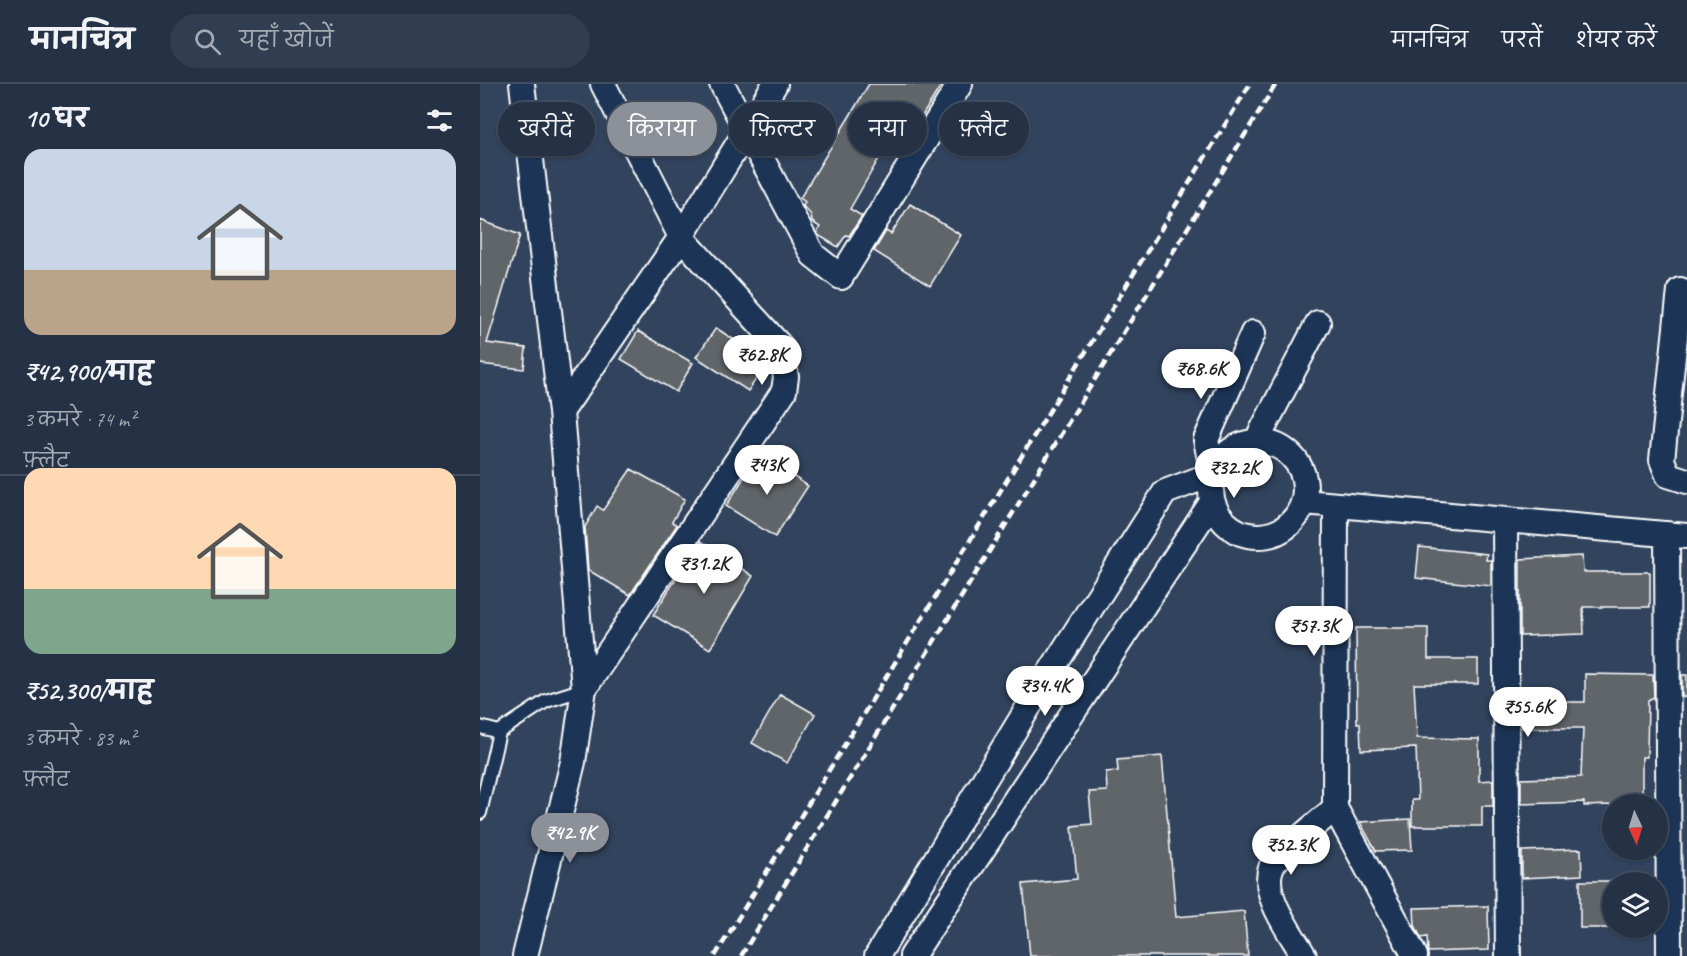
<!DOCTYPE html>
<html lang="hi">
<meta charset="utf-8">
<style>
body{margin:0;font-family:Caveat,"Playpen Sans Deva",sans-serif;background:#313e51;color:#f1f3f6;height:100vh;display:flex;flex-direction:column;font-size:22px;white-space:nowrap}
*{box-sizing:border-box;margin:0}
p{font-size:20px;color:#a3aab3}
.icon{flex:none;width:33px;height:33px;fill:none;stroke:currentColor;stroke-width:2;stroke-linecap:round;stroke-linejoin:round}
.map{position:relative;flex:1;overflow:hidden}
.side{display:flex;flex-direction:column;background:#253246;width:480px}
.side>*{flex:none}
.banner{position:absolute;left:18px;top:18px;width:570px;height:54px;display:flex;gap:12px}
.needle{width:39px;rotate:176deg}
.buttons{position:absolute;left:1122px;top:710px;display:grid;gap:12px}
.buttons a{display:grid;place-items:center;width:66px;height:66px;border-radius:50%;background:#253246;box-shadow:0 2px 4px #0004,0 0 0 2px #424d5f;font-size:30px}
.price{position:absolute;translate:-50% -51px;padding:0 14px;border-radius:21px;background:#fff;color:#222;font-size:20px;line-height:39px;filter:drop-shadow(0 2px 3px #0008)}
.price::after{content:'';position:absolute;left:50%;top:36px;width:18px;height:14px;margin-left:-9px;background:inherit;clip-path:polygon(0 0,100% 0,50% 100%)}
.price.active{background:#8c9099;color:#fff}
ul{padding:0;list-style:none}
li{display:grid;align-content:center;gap:12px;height:318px;padding:0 24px}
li+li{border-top:2px solid #424d5f}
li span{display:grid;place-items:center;height:186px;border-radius:18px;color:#555}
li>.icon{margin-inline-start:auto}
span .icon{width:108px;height:108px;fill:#fffc;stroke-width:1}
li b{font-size:26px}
h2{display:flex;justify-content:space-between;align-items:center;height:72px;padding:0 24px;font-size:26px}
.tag{padding:0 21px;border-radius:27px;background:#253246;box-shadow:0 2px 4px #0004,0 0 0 2px #424d5f;font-size:21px;line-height:54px}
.tag.active{background:#8c9099;color:#fff}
header{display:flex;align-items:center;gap:36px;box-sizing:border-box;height:84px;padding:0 30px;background:#253246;border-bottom:2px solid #424d5f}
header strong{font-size:28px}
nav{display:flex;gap:33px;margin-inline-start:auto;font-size:21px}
.search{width:420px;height:54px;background:#313e51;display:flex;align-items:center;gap:15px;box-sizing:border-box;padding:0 21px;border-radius:33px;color:#a3aab3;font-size:22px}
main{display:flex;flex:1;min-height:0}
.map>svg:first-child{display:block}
.building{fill:#61656b;stroke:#fff;stroke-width:1.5}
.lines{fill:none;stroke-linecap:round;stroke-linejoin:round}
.lane-casing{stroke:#fff;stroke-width:16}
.street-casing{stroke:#fff;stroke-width:28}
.lane{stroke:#1d3557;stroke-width:12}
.street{stroke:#1d3557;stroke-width:24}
.rail{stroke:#fff;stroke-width:4.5;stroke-dasharray:9 4.5;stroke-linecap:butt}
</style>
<header>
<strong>मानचित्र</strong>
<div class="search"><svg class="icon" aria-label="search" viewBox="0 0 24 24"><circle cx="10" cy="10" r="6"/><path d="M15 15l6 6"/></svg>यहाँ खोजें</div>
<nav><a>मानचित्र</a><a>परतें</a><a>शेयर करें</a></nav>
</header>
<main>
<section class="side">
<h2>10 घर<svg class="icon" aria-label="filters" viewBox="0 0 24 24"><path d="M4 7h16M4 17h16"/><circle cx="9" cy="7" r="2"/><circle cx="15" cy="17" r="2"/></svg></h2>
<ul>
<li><span style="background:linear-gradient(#c9d6e8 65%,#b9a48a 0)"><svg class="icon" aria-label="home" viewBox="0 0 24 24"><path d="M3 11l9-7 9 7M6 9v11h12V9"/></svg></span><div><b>₹42,900/माह</b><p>3 कमरे · 74 m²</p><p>फ़्लैट</p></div></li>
<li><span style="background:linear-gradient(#ffd9b3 65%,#7fa58c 0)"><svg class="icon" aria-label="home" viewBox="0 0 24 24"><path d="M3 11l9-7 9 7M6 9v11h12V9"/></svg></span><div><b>₹52,300/माह</b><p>3 कमरे · 83 m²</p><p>फ़्लैट</p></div></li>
</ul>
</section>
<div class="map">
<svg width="1207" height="872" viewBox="0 0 1207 872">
<rect width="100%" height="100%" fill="#31435d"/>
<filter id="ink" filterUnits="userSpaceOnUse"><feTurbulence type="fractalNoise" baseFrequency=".0167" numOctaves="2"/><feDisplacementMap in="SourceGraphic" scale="12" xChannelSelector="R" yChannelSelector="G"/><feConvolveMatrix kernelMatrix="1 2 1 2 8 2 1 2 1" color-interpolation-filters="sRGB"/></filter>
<g filter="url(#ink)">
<path class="building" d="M 389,0 L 462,0 L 434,45 L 421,36 L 370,125 L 382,132 L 369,152 L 366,151 L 358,163 L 338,151 L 337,148 L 340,143 L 332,138 L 331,131 L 323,122 L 325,118 L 320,114 Z
M 430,120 L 481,151 L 450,202 L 394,167 L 406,147 L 411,150 Z
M 0,136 L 40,151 L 7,259 L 46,264 L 44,285 L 0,280 Z
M 236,244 L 288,278 L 268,307 L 216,273 Z
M 158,247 L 213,279 L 196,308 L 141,275 Z
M 279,370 L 328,402 L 295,453 L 246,422 Z
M 151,385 L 205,415 L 192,438 L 197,441 L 150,511 L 108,486 L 105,443 L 117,422 L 123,426 Z
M 220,457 L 273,492 L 230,565 L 173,531 Z
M 939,463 L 1007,470 L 1006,476 L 1011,476 L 1011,502 L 936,494 Z
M 1102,472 L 1103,488 L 1170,488 L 1170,523 L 1103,523 L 1104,550 L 1040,552 L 1040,475 Z
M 876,544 L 948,544 L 948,575 L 998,575 L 998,600 L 934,600 L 937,654 L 999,655 L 999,697 L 1013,696 L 1013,722 L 1002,722 L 1002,742 L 932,742 L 932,716 L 938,716 L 936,664 L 881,666 L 880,639 L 877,639 Z
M 1105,590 L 1173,591 L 1174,613 L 1168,616 L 1167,673 L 1162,673 L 1162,720 L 1104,722 L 1104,718 L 1041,720 L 1041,695 L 1101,693 L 1103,644 L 1042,644 L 1041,618 L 1105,618 Z
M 1202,591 L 1207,591 L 1207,613 L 1202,613 Z
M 300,610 L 335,630 L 307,679 L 272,659 Z
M 682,672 L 696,833 L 764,827 L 768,872 L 550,872 L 543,800 L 597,795 L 592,742 L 612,740 L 609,708 L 627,707 L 626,688 L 638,687 L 637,676 Z
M 930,735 L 932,766 L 896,767 L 880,738 Z
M 1101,765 L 1102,791 L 1042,794 L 1042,767 Z
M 1100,797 L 1132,797 L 1132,844 L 1100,844 Z
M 1008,822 L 1009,866 L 948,868 L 947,853 L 941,854 L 935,841 L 934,824 Z"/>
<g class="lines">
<g class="lane-casing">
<path id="lane" d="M 0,643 L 19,648 L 66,617 L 104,605
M 0,729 L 19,648"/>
</g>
<g class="street-casing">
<path id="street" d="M 42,0 L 81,328 L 104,605 L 93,678 L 45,872
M 242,0 L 333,171 L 361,193 L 480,0
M 1200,206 L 1182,376 L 1188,391 L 1207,397
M 81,328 L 201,153 L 295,0
M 776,358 L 838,239
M731 405a47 47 0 1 1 94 0a47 47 0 1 1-94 0Z
M 824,418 L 1207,452
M 856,422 L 855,724 L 935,872
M 1025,437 L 1028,872
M 1187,450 L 1189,872
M 104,605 L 304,307 L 306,293 L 301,263 L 201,153 L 123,0
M 397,872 L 565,596 L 685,408 L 733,390 L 726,356 L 773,249
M 432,872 L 732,418
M 824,872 C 811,849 781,811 791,784 C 795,773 843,735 855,724"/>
</g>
<use href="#lane" class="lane"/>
<use href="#street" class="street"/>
<path class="rail" d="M 235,872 L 770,0
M 261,872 L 796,0"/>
</g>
</g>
</svg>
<div class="buttons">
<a><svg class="needle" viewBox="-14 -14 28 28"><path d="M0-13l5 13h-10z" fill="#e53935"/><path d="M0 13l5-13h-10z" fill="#a3aab3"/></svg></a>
<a><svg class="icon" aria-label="layers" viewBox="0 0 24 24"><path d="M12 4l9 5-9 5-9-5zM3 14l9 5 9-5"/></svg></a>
</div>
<b class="price" style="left:282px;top:302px">₹62.8K</b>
<b class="price" style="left:721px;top:316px">₹68.6K</b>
<b class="price" style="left:287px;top:412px">₹43K</b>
<b class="price" style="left:754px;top:415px">₹32.2K</b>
<b class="price" style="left:224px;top:511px">₹31.2K</b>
<b class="price" style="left:834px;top:573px">₹57.3K</b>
<b class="price" style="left:565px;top:633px">₹34.4K</b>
<b class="price" style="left:1048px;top:654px">₹55.6K</b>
<b class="price active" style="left:90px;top:780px">₹42.9K</b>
<b class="price" style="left:811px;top:792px">₹52.3K</b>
<div class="banner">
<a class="tag">खरीदें</a>
<a class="tag active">किराया</a>
<a class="tag">फ़िल्टर</a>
<a class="tag">नया</a>
<a class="tag">फ़्लैट</a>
</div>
</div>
</main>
